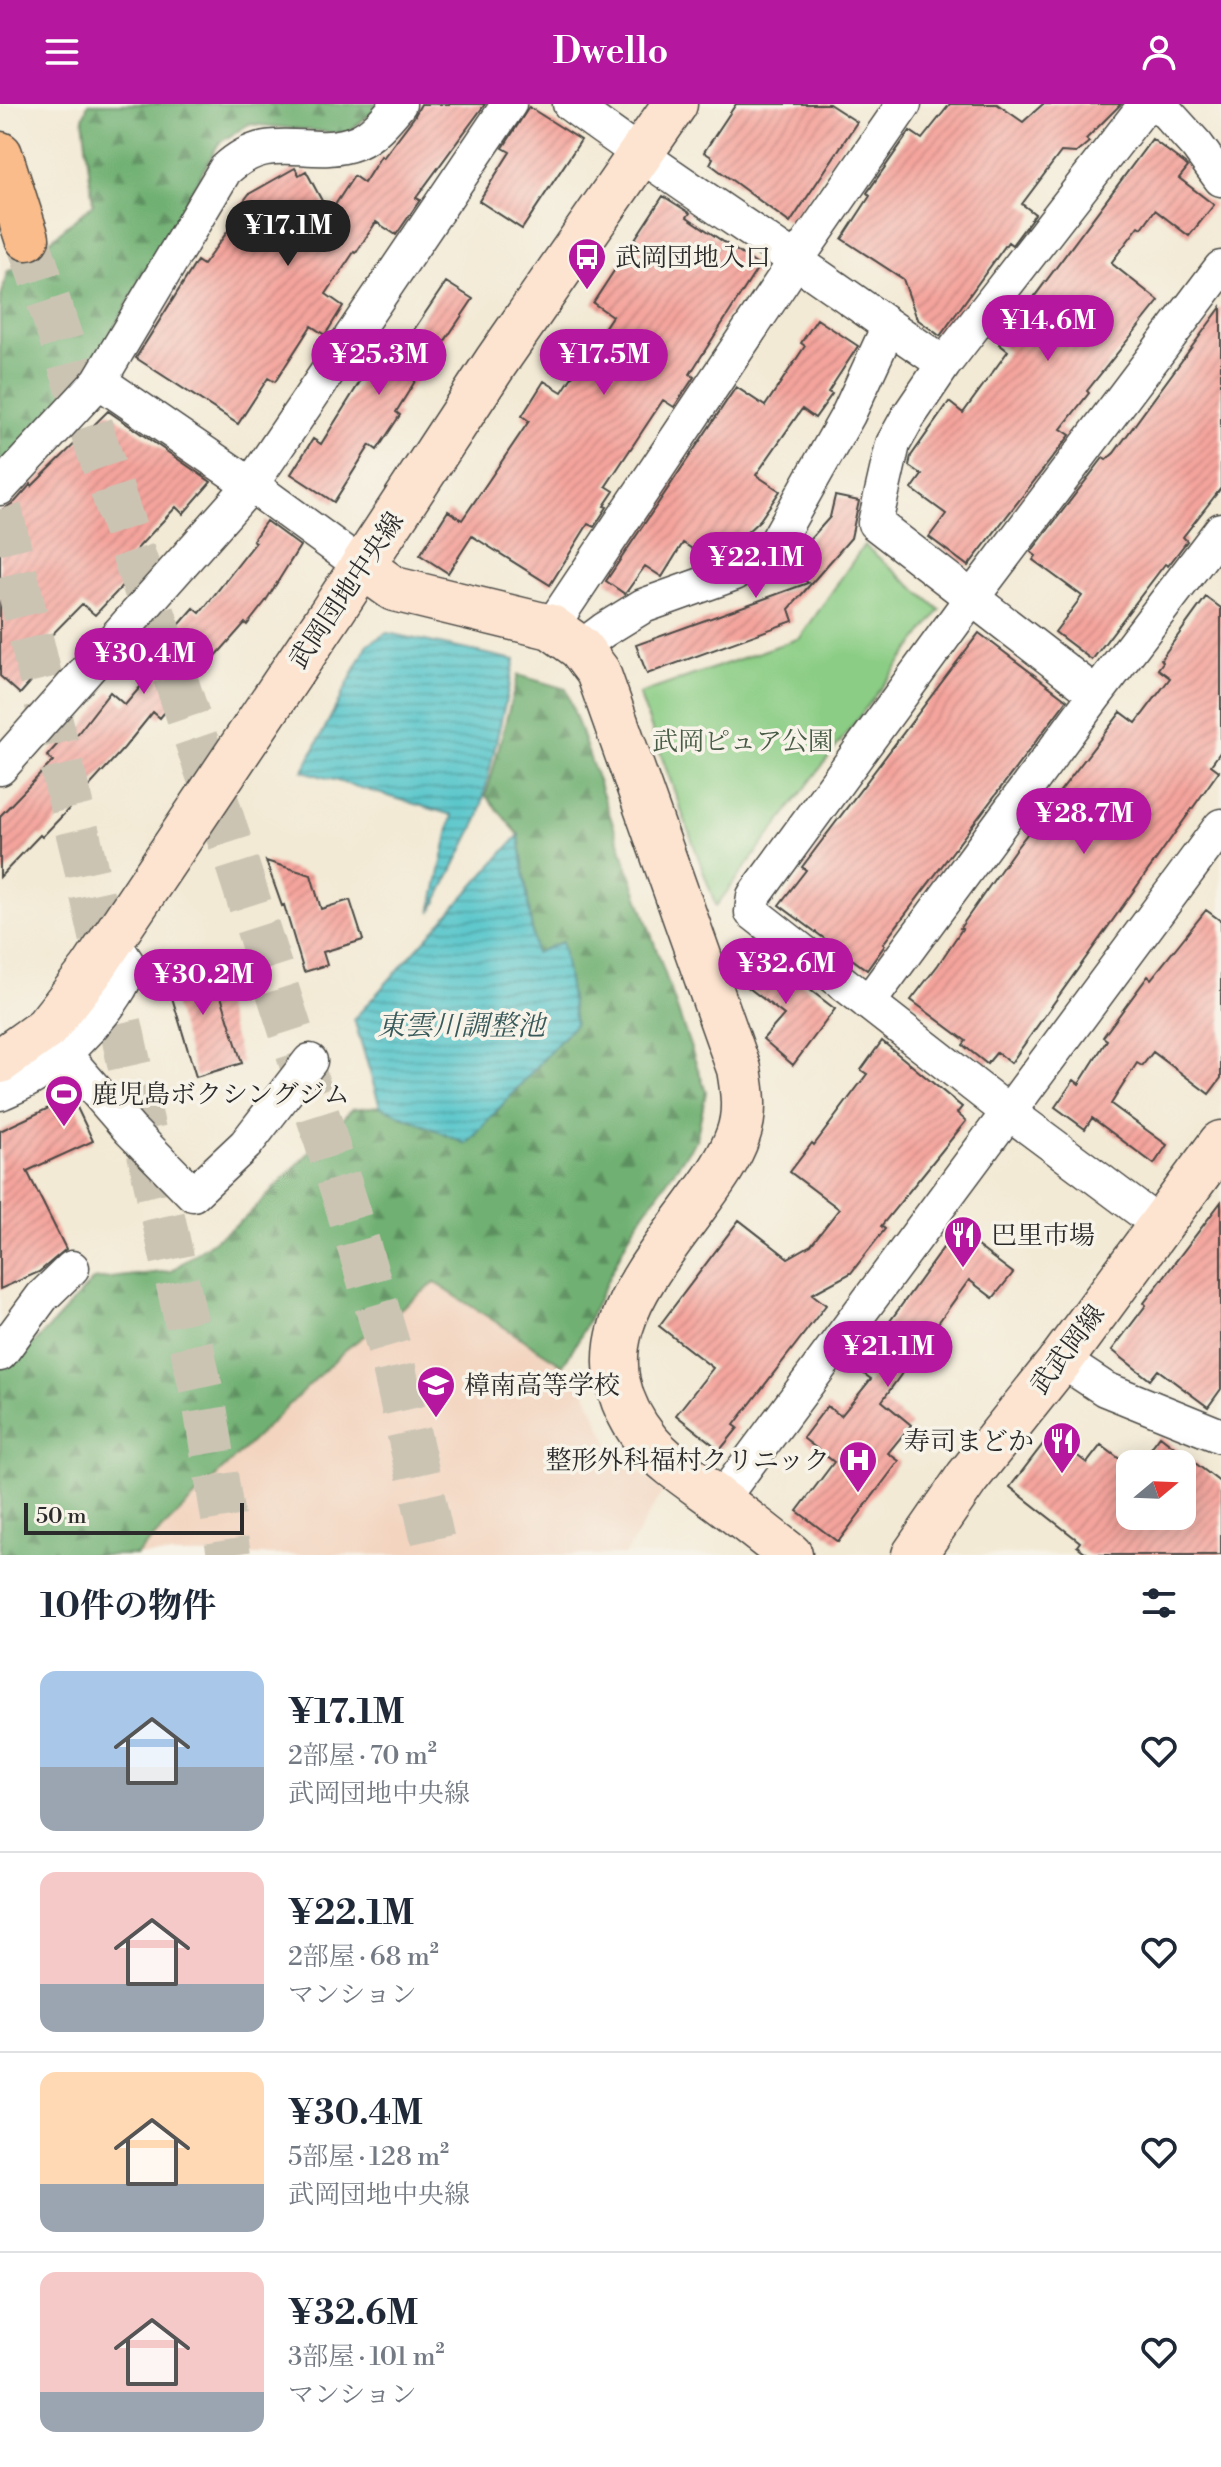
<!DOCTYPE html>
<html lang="ja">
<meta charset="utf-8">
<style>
body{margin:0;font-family:"Libre Bodoni","Noto Serif JP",serif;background:#f6f6f7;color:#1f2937;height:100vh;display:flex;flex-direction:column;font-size:30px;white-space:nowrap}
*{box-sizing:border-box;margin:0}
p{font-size:26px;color:#747a83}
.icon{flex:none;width:44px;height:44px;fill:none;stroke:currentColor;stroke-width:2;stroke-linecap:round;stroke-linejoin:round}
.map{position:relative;height:1451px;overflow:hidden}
.details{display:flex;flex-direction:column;background:#fff;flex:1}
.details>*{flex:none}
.needle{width:52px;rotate:71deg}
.fabs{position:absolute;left:1116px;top:1346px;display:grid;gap:16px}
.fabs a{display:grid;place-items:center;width:80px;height:80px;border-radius:16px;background:#fff;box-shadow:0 4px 20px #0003;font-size:40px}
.scale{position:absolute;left:24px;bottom:20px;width:220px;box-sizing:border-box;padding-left:8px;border:4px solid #2b2b2b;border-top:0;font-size:22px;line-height:28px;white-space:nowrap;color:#2b2b2b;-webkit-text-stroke:6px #f7f3e8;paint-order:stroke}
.price{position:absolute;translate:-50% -68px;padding:0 18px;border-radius:28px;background:#b5179e;color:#fff;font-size:26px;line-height:52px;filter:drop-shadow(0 2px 4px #0008)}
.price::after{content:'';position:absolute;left:50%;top:48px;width:24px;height:18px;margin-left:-12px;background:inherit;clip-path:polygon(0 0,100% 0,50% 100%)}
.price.selected{background:#222;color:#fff}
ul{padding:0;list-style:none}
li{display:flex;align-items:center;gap:24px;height:200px;padding:0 40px}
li+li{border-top:2px solid #e0e1e3}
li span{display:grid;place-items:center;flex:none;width:224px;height:160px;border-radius:16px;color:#555}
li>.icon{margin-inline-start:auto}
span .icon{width:96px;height:96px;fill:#fffc;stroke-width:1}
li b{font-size:34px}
h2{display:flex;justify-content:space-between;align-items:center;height:96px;padding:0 40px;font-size:34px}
header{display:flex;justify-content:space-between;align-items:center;height:104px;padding:0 40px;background:#b5179e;color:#fff;font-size:36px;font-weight:600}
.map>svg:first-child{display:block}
.built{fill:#f3d4bf}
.green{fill:#8bcd85;stroke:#5b7c58;stroke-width:2}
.forest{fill:url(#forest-firs);stroke:#4e6e4e;stroke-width:2}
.water{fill:url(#water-rules);stroke:#42787b;stroke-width:2}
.building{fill:url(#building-hatch)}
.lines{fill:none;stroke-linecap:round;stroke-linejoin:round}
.highway-tunnel{stroke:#cbc4b3;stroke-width:44;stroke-dasharray:44 22;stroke-linecap:butt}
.street-casing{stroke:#494844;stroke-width:37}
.secondary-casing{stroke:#494844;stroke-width:47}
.highway-casing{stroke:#494844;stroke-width:47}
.street{stroke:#fff;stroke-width:34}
.secondary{stroke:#fde4d0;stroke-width:44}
.highway{stroke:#f9bc8a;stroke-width:44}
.labels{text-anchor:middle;stroke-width:7;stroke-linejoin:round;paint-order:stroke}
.poi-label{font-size:26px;fill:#2b2b2b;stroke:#f7f3e8;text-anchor:start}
.street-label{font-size:26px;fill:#2b2b2b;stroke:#f7f3e8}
.park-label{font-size:26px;fill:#485c46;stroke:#f7f3e8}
.water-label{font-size:28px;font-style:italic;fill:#385a5b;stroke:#f7f3e8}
</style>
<header><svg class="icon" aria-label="menu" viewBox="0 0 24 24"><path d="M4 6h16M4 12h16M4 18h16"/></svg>Dwello<svg class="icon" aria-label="person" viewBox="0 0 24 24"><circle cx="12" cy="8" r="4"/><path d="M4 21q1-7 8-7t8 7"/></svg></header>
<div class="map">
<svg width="1221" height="1451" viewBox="0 0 1221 1451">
<defs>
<pattern id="forest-firs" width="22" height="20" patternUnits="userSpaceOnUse" patternTransform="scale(2)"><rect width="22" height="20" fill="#70b072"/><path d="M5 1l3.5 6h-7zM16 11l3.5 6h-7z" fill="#5c8f5e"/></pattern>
<pattern id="water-rules" width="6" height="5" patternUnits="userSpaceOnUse" patternTransform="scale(2)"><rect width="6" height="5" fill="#58c6cb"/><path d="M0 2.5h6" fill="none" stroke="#49a1a5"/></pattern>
<pattern id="building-hatch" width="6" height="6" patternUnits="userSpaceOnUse" patternTransform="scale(2)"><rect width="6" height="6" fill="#f4a49c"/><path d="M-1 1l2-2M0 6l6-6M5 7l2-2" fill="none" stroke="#d18d87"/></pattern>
</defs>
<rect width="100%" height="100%" fill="#f7f3e8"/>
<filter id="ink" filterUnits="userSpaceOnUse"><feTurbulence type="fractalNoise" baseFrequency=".0125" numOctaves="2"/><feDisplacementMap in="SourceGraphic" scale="16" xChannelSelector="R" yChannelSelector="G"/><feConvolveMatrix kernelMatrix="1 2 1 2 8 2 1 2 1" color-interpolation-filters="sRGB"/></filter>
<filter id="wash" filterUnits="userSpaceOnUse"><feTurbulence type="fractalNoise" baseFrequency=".006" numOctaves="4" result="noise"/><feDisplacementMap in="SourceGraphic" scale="32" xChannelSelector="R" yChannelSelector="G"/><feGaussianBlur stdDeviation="1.8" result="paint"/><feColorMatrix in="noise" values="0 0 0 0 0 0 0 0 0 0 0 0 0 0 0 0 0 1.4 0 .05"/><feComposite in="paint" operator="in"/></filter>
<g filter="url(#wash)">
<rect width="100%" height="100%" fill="#f3ead5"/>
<path class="built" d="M 435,1179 L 563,1261 L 584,1284 L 611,1346 L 663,1387 L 625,1451 L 136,1451 L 345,1246 Z"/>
<path class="green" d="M 864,441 L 940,506 L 716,802 L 639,590 L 800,534 Z"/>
<path class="forest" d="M 88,0 L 383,0 L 346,30 L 249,20 L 219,39 L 86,273 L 0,364 L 0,198 L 7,168 L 25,158 L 93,100 L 83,14 Z
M 518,571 L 566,585 L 706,988 L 696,1036 L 632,1126 L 581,1231 L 563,1261 L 435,1179 L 345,1246 L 136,1451 L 0,1451 L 0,1263 L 39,1235 L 93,1176 L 171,1167 L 244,1115 L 352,1005 L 380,1002 L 467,1040 L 575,920 L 561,838 L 535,850 L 519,731 L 486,692 Z"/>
<path class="water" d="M 387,529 L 515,556 L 479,713 L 431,809 L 452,711 L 303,667 L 368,540 Z
M 519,731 L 535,849 L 562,838 L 575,920 L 467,1040 L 380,1002 L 354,915 Z"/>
<g id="blocks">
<path class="building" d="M 421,0 L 485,0 L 416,94 L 420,96 L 396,131 L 376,118 L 356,149 L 354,148 L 326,190 L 343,202 L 325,231 L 311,222 L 275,278 L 268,274 L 238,320 L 136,254 L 197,157 L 203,161 L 241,109 L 237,106 L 249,90 L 295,64 L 299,71 L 306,67 L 329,110 L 354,72 L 364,79 L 381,52 L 383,54 L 414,13 Z
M 736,0 L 829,0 L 857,18 L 790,119 L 710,60 L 713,54 L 704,48 Z
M 950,0 L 997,0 L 1023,18 L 1043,0 L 1121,0 L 1086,35 L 1089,38 L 1076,49 L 1061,48 L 1022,100 L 1035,110 L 1012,141 L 1008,138 L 940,232 L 917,215 L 903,175 L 842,135 L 870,92 L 867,89 L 910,27 L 922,35 Z
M 529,3 L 581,36 L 522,125 L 479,97 L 510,48 L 503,44 Z
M 1152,35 L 1185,60 L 1188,63 L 1179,74 L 1214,101 L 1189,132 L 1155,106 L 1142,124 L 1139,122 L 1111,159 L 1159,197 L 1087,287 L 1089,289 L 1061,325 L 1070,331 L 968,462 L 929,433 L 946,410 L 912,385 L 922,371 L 909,362 L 911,352 L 949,298 L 963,309 L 1008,247 L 999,240 Z
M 663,92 L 690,109 L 687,113 L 759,162 L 690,270 L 694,273 L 674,303 L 663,296 L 606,382 L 614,387 L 604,402 L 607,403 L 594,423 L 588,420 L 550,481 L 472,432 L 448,469 L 420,451 L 448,407 L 462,416 L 529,317 L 522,312 L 544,277 L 562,288 L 612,212 L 593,199 Z
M 446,178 L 473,195 L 438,247 L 435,245 L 396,308 L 400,311 L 377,346 L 370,341 L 334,398 L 291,370 L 313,335 L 321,340 L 368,265 L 364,262 L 386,227 L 405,239 Z
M 1221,203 L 1221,384 L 1183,433 L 1187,437 L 1168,462 L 1165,460 L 1092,556 L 1055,528 L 1082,492 L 1033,456 L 1036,452 L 1031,448 L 1103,354 L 1106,356 L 1114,349 Z
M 817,215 L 858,242 L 828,288 L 832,290 L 815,314 L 802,305 L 756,371 L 780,387 L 760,416 L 730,444 L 716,436 L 705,453 L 683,439 L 662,473 L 645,462 L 625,490 L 606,477 L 736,283 L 765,302 L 805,242 L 801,239 Z
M 108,307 L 211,378 L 183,410 L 176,403 L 119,464 L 130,474 L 95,511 L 82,500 L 29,554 L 42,565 L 20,590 L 0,572 L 0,407 L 15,398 L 31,380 L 32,382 Z
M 835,392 L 859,397 L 851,434 L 789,505 L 793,517 L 647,570 L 636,541 L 808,479 L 787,461 L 830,413 Z
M 266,417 L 300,442 L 265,498 L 247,521 L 245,519 L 208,561 L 205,559 L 160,614 L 153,608 L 124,644 L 65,709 L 42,733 L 40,731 L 0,773 L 0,712 L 53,657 L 47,652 L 69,627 L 75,633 L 110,588 L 125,601 L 180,536 L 172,529 L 194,504 L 200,509 L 256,438 L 253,436 Z
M 1206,493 L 1221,504 L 1221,647 L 1211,661 L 1219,667 L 1011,959 L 997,948 L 987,960 L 963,941 L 966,937 L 911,896 L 938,861 L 962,825 L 960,824 L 1014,747 L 1121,608 L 1136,619 L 1170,574 L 1158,565 L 1163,558 L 1161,555 Z
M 979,529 L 1067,596 L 883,840 L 885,841 L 867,866 L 779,801 L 806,766 L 802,763 Z
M 266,757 L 311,771 L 321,805 L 350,796 L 363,836 L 323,848 L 327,861 L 304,868 L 284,801 L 282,802 Z
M 1206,806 L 1221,817 L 1221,974 L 1209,990 L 1153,948 L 1142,962 L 1137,959 L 1111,1000 L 1167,1041 L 1154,1060 L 1092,1014 L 1085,1025 L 1055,1003 L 1074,976 L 1079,980 L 1107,936 L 1103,933 L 1148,872 L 1151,875 Z
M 758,846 L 835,905 L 793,961 L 763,935 L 784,911 L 736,874 Z
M 209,854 L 242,959 L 196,973 L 164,867 Z
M 882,937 L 962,1003 L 957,1009 L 966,1017 L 881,1122 L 885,1125 L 851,1169 L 812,1190 L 826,1201 L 734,1321 L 738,1324 L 720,1346 L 676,1311 L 713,1264 L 659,1222 L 739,1116 L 788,1154 L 811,1141 L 839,1105 L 790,1068 L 812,1039 L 814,1041 L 867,970 L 861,966 Z
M 72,993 L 93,1037 L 27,1067 L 66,1145 L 39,1168 L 0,1185 L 0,1027 Z
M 1221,1098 L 1221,1285 L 1208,1303 L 1158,1266 L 1150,1276 L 1112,1246 L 1146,1201 L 1144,1199 Z
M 956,1126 L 1013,1169 L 993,1194 L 969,1176 L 882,1297 L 911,1321 L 888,1349 L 899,1357 L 838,1438 L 797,1407 L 834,1358 L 803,1334 L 827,1302 L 841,1312 L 871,1275 L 856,1264 Z
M 1050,1331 L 1087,1359 L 1101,1341 L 1130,1363 L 1130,1412 L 1182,1412 L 1182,1360 L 1139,1360 L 1160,1332 L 1221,1379 L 1221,1451 L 1089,1451 L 1077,1442 L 1080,1438 L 1010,1383 Z"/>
</g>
</g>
<g filter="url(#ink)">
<use href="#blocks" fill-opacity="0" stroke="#494844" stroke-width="2"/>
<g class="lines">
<path class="highway-tunnel" d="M 27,134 L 218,701 L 347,1102 L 391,1251 L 436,1451
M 0,405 L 84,755 L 205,1303 L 229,1451"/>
<g class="street-casing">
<path id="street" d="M 570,0 C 674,77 784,146 889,222
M 1146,0 L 944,260 L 908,313 L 893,340 L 875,419 L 1096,590 L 1221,426
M 1159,0 L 1197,42 L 1221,75
M 99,277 L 251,381 L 362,462
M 0,384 L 99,277 L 225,66 C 272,22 309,57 357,38 C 374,31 388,13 399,0
M 551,523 L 797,155 L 904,0
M 580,544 L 604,526 L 643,502 L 735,469 L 773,444 L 848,311 L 889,222 L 944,260
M 0,664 L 251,381 L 509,0
M 868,899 L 1096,590
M 64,950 L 130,1026 L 193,1090 L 246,1040 L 310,957
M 0,989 C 11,984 24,979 35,972 C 66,951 120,899 129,862 L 112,836
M 1160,1121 L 1007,1007 L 752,808 L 754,792 L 971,495 L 1221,164
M 0,1250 L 42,1193 L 72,1164
M 1061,1256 L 1105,1285 L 1221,1332
M 720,1397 L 1221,722"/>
</g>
<g class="secondary-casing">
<path id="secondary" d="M 362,462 L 394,485 L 551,523 L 580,544 L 598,568 L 739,965 C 743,988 746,1009 738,1031 C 730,1054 715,1075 701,1094 C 647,1170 573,1244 647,1337 C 666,1360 694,1377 718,1395 C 742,1413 766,1432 790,1451
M 0,957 L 46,924 L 91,867 L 332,508 L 496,258 L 675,0
M 914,1451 L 967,1374 L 1061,1256 L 1221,1039"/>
</g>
<g class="highway-casing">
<path id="highway" d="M 0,50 L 27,134"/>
</g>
<use href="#street" class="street"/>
<use href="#secondary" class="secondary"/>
<use href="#highway" class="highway"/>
</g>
</g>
<defs>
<g id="bus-pin" transform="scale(2)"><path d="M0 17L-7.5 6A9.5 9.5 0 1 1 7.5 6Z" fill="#b5179e" stroke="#f7f3e8"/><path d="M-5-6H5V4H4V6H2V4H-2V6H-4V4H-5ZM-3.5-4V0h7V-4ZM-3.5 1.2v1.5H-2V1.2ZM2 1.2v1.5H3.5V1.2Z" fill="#fff"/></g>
<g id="stadium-pin" transform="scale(2)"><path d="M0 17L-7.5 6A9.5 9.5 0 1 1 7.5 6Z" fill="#b5179e" stroke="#f7f3e8"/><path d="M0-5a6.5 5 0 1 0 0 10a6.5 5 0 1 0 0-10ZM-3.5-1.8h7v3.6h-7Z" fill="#fff"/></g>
<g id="restaurant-pin" transform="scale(2)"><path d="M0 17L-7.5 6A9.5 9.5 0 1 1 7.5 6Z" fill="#b5179e" stroke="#f7f3e8"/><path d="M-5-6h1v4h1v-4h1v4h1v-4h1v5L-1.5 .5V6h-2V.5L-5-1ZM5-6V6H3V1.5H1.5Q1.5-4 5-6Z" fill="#fff"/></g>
<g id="school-pin" transform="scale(2)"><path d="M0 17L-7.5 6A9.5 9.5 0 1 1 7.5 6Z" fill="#b5179e" stroke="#f7f3e8"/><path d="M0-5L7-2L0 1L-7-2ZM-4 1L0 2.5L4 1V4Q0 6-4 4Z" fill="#fff"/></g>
<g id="hospital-pin" transform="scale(2)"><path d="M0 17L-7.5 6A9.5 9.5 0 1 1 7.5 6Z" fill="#b5179e" stroke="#f7f3e8"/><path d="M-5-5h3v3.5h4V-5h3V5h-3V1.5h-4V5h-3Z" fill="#fff"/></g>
</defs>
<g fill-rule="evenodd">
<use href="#bus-pin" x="587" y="153"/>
<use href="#stadium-pin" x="64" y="990"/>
<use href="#restaurant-pin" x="963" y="1131"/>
<use href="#school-pin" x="436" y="1281"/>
<use href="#restaurant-pin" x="1062" y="1337"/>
<use href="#hospital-pin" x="858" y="1356"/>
</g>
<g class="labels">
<g class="poi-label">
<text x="615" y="162">武岡団地入口</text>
<text x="92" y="999">鹿児島ボクシングジム</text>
<text x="991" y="1140">巴里市場</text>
<text x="464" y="1290">樟南高等学校</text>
<text x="1034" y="1346" text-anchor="end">寿司まどか</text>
<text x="830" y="1365" text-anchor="end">整形外科福村クリニック</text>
</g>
<g class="street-label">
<text transform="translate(346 486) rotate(-56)" y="9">武岡団地中央線</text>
<text transform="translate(1067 1245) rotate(-53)" y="9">武武岡線</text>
</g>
<g class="park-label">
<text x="743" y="646">武岡ピュア公園</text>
</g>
<g class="water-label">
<text x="461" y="931">東雲川調整池</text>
</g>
</g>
</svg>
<div class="fabs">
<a><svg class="needle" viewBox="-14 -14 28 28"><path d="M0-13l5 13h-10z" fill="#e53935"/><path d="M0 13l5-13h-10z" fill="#747a83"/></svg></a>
</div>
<div class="scale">50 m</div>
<b class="price selected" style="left:288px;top:164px">¥17.1M</b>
<b class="price" style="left:1048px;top:259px">¥14.6M</b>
<b class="price" style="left:379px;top:293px">¥25.3M</b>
<b class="price" style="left:604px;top:293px">¥17.5M</b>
<b class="price" style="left:756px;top:496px">¥22.1M</b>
<b class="price" style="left:144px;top:592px">¥30.4M</b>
<b class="price" style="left:1084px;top:752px">¥28.7M</b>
<b class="price" style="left:786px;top:902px">¥32.6M</b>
<b class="price" style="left:203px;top:913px">¥30.2M</b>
<b class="price" style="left:888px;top:1285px">¥21.1M</b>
</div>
<section class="details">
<h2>10件の物件<svg class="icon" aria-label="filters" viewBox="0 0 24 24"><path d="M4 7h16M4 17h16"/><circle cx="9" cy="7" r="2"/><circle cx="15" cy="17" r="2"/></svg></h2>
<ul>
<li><span style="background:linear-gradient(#a9c7e8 60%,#9aa5b1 0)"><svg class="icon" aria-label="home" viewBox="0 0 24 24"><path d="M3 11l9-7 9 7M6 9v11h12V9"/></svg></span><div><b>¥17.1M</b><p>2部屋 · 70 m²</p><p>武岡団地中央線</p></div><svg class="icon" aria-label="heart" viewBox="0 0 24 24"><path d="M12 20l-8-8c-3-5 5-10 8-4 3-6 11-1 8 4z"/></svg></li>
<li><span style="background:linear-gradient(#f6c9c9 70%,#9aa5b1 0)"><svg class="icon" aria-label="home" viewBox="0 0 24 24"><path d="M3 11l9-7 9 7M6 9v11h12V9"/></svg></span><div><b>¥22.1M</b><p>2部屋 · 68 m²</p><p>マンション</p></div><svg class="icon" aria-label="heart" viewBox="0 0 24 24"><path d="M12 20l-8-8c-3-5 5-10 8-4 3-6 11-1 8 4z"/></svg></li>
<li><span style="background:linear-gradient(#ffd9b3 70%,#9aa5b1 0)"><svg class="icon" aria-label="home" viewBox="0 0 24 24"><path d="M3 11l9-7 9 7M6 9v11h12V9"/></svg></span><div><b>¥30.4M</b><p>5部屋 · 128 m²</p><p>武岡団地中央線</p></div><svg class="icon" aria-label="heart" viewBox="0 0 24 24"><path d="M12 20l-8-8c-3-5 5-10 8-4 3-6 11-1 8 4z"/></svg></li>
<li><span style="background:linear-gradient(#f6c9c9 75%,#9aa5b1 0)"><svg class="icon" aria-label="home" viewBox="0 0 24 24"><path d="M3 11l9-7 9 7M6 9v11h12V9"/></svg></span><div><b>¥32.6M</b><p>3部屋 · 101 m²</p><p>マンション</p></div><svg class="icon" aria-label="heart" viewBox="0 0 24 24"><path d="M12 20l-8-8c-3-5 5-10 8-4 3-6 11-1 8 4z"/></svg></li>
</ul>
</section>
